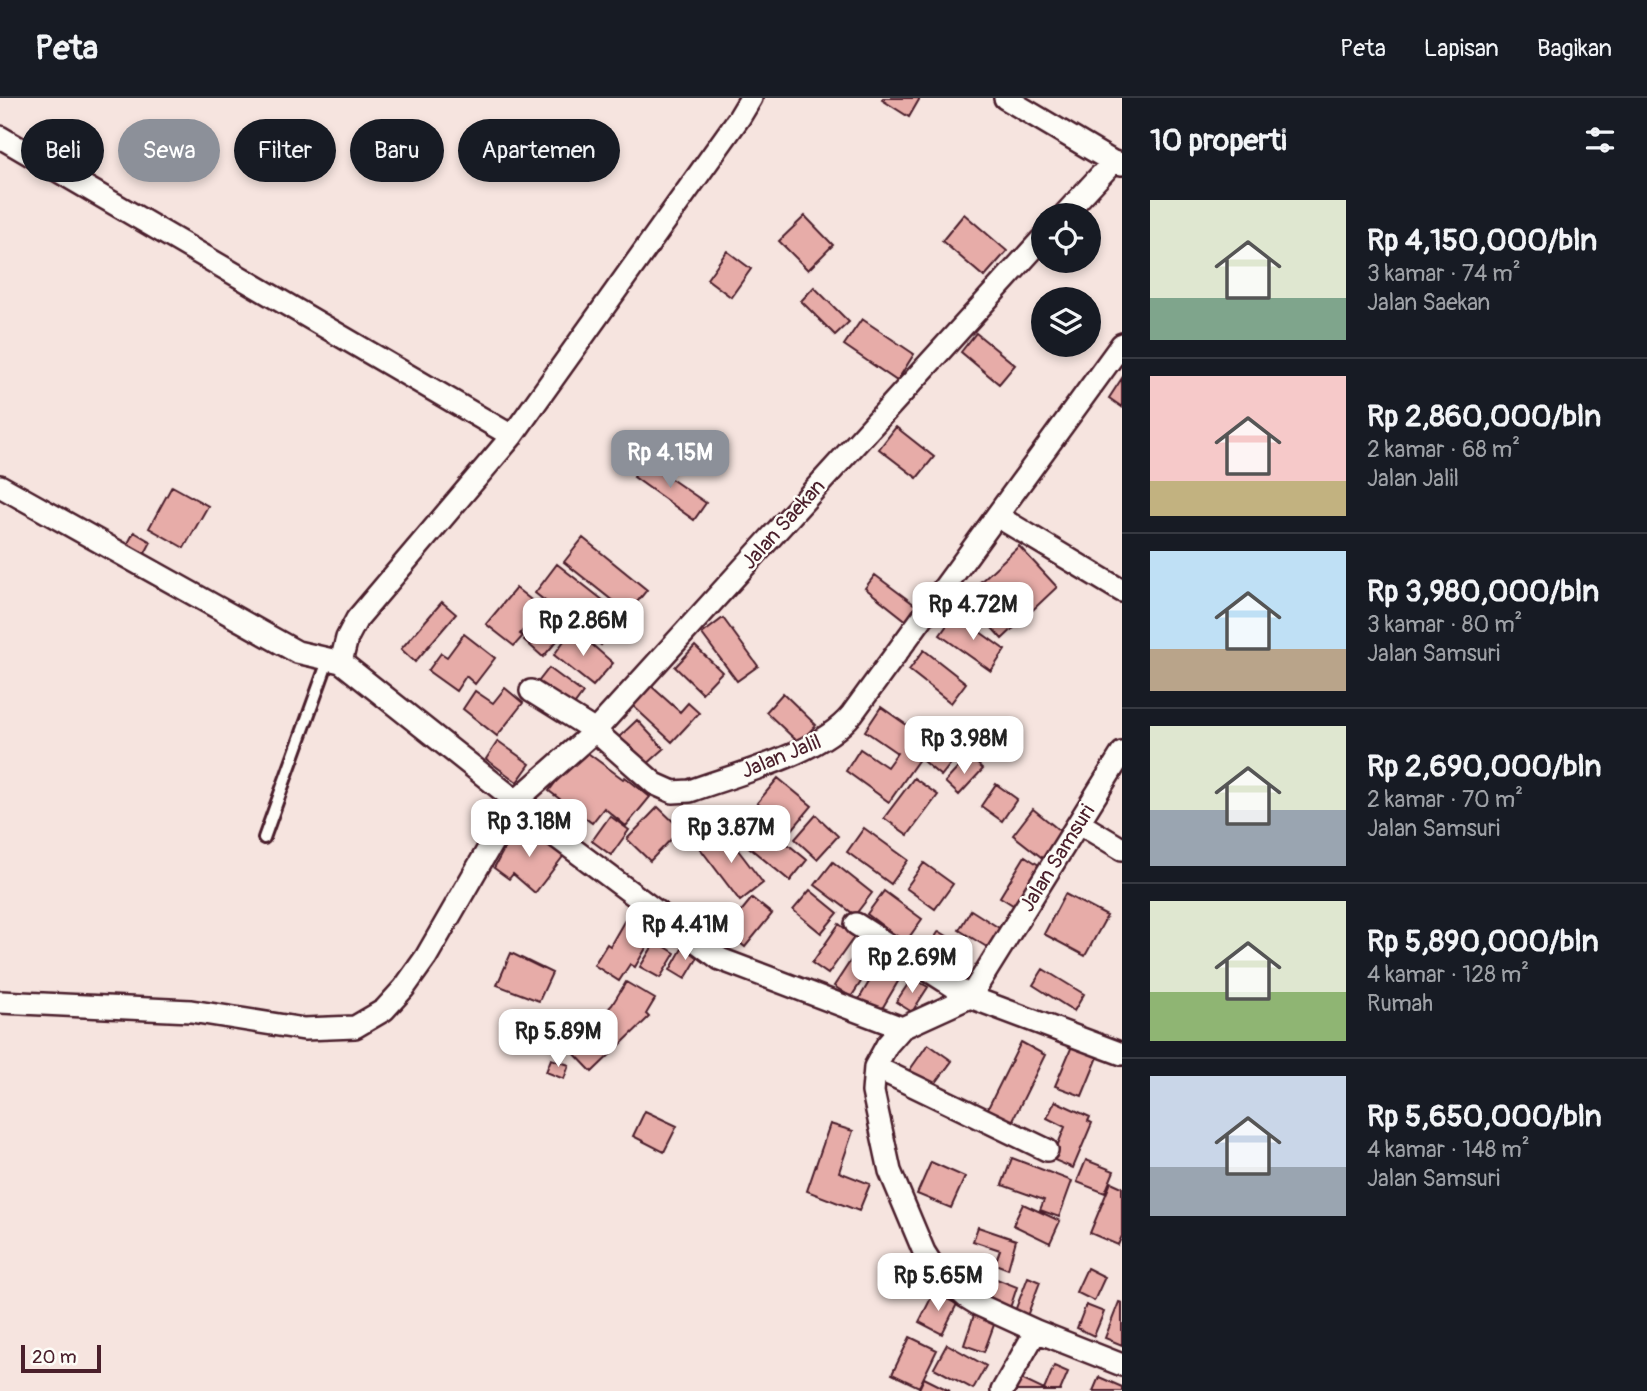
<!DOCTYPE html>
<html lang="id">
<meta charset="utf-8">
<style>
body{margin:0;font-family:Pangolin,sans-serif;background:#242831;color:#f1f3f6;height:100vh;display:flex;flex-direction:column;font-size:26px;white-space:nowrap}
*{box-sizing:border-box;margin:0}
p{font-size:23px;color:#9ea1a6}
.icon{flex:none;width:38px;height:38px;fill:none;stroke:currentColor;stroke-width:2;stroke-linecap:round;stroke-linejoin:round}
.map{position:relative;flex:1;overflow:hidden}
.drawer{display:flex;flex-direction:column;background:#171b24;width:525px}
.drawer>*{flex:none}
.hud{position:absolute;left:21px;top:21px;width:665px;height:63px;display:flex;gap:14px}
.buttons{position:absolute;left:1031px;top:105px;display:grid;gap:14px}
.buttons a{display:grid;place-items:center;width:70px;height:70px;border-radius:50%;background:#171b24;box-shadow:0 4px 10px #0003;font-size:35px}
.scale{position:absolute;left:21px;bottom:18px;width:80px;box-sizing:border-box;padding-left:7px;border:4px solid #4a1f2b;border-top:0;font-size:19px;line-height:24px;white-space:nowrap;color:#4a1f2b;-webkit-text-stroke:5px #fdfcf7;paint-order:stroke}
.price{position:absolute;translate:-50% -60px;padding:0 16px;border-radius:14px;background:#fff;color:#222;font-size:23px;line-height:46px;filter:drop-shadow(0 2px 4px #0008)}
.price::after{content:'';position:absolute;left:50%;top:42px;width:21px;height:16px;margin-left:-10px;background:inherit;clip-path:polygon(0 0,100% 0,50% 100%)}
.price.on{background:#8c9099;color:#fff}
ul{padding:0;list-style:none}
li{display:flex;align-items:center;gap:21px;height:175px;padding:0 28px}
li+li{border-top:2px solid #363941}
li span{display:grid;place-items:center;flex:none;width:196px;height:140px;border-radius:0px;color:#555}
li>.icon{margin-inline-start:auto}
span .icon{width:84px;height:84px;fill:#fffc;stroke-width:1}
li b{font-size:30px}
h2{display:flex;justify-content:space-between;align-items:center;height:84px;padding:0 28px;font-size:30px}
.pill{padding:0 24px;border-radius:32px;background:#171b24;box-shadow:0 4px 10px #0003;font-size:24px;line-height:63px}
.pill.on{background:#8c9099;color:#fff}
header{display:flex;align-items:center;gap:42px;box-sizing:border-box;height:98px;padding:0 35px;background:#171b24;border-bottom:2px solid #363941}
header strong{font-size:33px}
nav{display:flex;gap:38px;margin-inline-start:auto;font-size:24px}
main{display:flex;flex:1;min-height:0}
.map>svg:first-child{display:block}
.building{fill:#e7aca8;stroke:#4a1f2b;stroke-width:2}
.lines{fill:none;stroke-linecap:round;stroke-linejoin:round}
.service-casing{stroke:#4a1f2b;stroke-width:16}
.minor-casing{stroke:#4a1f2b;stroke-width:26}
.service{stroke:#fdfcf7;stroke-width:10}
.minor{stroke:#fdfcf7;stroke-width:21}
.labels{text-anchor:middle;stroke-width:5;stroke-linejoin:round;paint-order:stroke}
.street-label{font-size:21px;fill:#4a1f2b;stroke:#fdfcf7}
</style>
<header>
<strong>Peta</strong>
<nav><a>Peta</a><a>Lapisan</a><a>Bagikan</a></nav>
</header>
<main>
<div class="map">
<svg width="1122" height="1293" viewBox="0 0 1122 1293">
<rect width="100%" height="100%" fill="#f6e4df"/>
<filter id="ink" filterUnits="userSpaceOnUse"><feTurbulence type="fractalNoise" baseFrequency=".0143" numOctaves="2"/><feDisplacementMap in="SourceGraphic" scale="14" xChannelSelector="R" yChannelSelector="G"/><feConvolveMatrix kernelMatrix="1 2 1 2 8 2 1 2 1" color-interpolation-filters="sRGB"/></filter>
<g filter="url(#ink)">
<path class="building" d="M 883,0 L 920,0 L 909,19 L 882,2 Z
M 964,116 L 1007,153 L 984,179 L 942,143 Z
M 805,118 L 833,147 L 808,172 L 779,143 Z
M 727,153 L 751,171 L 731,199 L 707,181 Z
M 814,189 L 849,224 L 835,237 L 801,203 Z
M 862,221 L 914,256 L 897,283 L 844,247 Z
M 976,235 L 1015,267 L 999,286 L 961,254 Z
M 1122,280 L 1122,309 L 1109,300 Z
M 896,329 L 934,359 L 917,380 L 879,351 Z
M 645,363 L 706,405 L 694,422 L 634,379 Z
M 172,388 L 208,408 L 184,450 L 149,430 Z
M 134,434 L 151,444 L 143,459 L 126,449 Z
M 583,440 L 647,492 L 628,515 L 564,464 Z
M 1019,448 L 1057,489 L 1002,541 L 964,499 Z
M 557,466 L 623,518 L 601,547 L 535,495 Z
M 875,477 L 919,510 L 908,524 L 865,490 Z
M 516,490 L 540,509 L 520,536 L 523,538 L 514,548 L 486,526 Z
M 442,504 L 456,516 L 415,564 L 401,551 Z
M 550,511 L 570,528 L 543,559 L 524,542 Z
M 955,516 L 1005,552 L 991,573 L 940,537 Z
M 723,520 L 758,568 L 737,583 L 702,536 Z
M 573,530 L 613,565 L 593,588 L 554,557 Z
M 464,536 L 495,560 L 475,586 L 466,578 L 456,593 L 428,573 L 441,555 L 447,559 Z
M 695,548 L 722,574 L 702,595 L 675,569 Z
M 924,552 L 966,585 L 951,605 L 909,572 Z
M 549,570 L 583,595 L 569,614 L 535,588 Z
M 650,587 L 680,614 L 688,605 L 699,615 L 672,644 L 632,607 Z
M 505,590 L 523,605 L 497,638 L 463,611 L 475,593 L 493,605 Z
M 783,595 L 816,627 L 799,645 L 766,614 Z
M 881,609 L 931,644 L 889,704 L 846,673 L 860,651 L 887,669 L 897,655 L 865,633 Z
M 637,622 L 664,651 L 645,668 L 618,640 Z
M 944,638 L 961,653 L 941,678 L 923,663 Z
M 498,643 L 530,666 L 517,684 L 486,661 Z
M 581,650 L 623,681 L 625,679 L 650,699 L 626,728 L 604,710 L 592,725 L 549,693 Z
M 969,658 L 983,671 L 959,697 L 945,684 Z
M 778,680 L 812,708 L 791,733 L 757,705 Z
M 914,680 L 938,697 L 908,737 L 884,720 Z
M 996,686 L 1017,701 L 1002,723 L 981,708 Z
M 658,709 L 681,731 L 650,763 L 627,741 Z
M 1033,711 L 1065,737 L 1045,762 L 1013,737 Z
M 816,717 L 838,738 L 817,761 L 795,741 Z
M 610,718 L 629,732 L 611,757 L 592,743 Z
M 756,720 L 807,762 L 790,783 L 739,741 Z
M 530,728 L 565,756 L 535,795 L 513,776 L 509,781 L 494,770 L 511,738 L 519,742 Z
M 864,730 L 908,762 L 891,786 L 847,754 Z
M 722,731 L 763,785 L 740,803 L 699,749 Z
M 1025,758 L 1045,771 L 1021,812 L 1000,799 Z
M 833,764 L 872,795 L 855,817 L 815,787 Z
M 924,765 L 953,786 L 935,811 L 906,790 Z
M 810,792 L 838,815 L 821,835 L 793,812 Z
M 884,793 L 922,821 L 905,845 L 867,816 Z
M 1065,796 L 1107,818 L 1085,858 L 1044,836 Z
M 752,800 L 772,816 L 745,849 L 725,833 Z
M 971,812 L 1007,835 L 995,854 L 959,832 Z
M 626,820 L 654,836 L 635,869 L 630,866 L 619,883 L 594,867 L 607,846 L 610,848 Z
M 839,826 L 855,838 L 828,876 L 812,865 Z
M 939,833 L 969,852 L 952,878 L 922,858 Z
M 656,843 L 675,855 L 660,880 L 640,869 Z
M 863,844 L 880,855 L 851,899 L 834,888 Z
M 684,847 L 700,856 L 685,881 L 670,872 Z
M 511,855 L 552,875 L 539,903 L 497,887 Z
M 885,857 L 906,870 L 880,914 L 859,901 Z
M 1043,871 L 1084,896 L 1074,913 L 1033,887 Z
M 912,880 L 928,889 L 912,914 L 896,904 Z
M 626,884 L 655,901 L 646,916 L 649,919 L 592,974 L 569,950 L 612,907 Z
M 1021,944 L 1045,957 L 1012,1024 L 987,1012 Z
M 928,946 L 952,963 L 932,990 L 909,973 Z
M 1072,948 L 1098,959 L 1082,998 L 1055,988 Z
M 551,961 L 569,967 L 564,981 L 546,974 Z
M 1055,1003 L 1090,1019 L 1088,1023 L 1092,1025 L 1073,1070 L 1052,1061 L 1065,1029 L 1047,1020 Z
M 645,1013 L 677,1028 L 664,1054 L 633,1038 Z
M 830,1026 L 853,1033 L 839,1074 L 870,1086 L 859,1113 L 807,1093 Z
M 1012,1060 L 1072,1083 L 1059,1119 L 1040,1112 L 1044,1102 L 1002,1087 Z
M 1086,1062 L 1114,1073 L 1105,1095 L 1077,1084 Z
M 931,1064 L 965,1079 L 951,1110 L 917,1096 Z
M 1111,1084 L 1122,1089 L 1122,1138 L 1118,1147 L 1090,1135 Z
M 1023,1106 L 1060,1123 L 1050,1145 L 1013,1127 Z
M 978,1129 L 1016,1142 L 1008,1171 L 995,1166 L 1000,1152 L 973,1143 Z
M 1087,1170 L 1105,1179 L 1094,1203 L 1076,1194 Z
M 1028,1179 L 1040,1184 L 1027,1218 L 1015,1213 Z
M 994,1180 L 1017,1189 L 1009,1213 L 985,1205 Z
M 934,1194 L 957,1206 L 942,1236 L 919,1224 Z
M 1119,1204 L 1122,1205 L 1122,1247 L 1105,1240 Z
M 1086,1207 L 1104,1214 L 1094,1238 L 1077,1230 Z
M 974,1217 L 995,1224 L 984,1254 L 964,1247 Z
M 910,1239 L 937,1252 L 919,1289 L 892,1276 Z
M 947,1246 L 986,1268 L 973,1291 L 934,1270 Z
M 1054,1268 L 1068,1274 L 1060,1293 L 1010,1293 L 1017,1279 L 1044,1292 Z
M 1099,1279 L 1122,1289 L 1122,1293 L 1093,1293 Z
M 924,1280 L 950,1293 L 918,1293 Z"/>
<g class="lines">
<g class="service-casing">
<path id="service" d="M 264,740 L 328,563"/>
</g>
<g class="minor-casing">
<path id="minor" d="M 1005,0 L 1113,64 L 1122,66
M 0,39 L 512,338
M 1064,117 L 1113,64
M 0,388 L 297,554 L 341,564 L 516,703 L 538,725 L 720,861 L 902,930
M 997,418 L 1122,493
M 341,564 L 347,540 L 357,521 L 512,338 L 739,20 L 751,0
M 531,593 L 595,633 L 655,686 L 673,694 L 690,693 C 739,675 820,656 852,616 L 1122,246
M 1122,655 L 970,899 L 902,930 L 887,947 L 875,969 L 873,994 L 890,1073 L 924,1154 L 934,1170 L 966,1199 L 979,1207 L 1036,1233 L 1122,1267
M 1079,725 L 1122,751
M 856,826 L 970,899 L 1122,956
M 0,904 L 191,913 L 304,931 L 355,929 L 384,912 L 404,890 L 426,859 L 516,703 L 595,633 L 1043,140
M 875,969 L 1047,1052
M 1002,1293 L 1036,1233"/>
</g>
<use href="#service" class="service"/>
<use href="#minor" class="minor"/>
</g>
</g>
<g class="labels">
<g class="street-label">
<text transform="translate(783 426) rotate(-48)" y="7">Jalan Saekan</text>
<text transform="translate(781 658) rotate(-22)" y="7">Jalan Jalil</text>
<text transform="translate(1057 760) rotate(-58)" y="7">Jalan Samsuri</text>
</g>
</g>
</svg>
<div class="buttons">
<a><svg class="icon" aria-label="locate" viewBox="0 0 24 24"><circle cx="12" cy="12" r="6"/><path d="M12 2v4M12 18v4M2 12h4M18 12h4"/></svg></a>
<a><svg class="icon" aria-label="layers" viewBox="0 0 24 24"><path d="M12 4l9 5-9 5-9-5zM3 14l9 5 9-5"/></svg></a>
</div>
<div class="scale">20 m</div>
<b class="price on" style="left:670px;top:392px">Rp 4.15M</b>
<b class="price" style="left:973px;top:544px">Rp 4.72M</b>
<b class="price" style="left:583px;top:560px">Rp 2.86M</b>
<b class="price" style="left:964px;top:678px">Rp 3.98M</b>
<b class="price" style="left:529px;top:761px">Rp 3.18M</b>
<b class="price" style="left:731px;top:767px">Rp 3.87M</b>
<b class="price" style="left:685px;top:864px">Rp 4.41M</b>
<b class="price" style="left:912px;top:897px">Rp 2.69M</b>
<b class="price" style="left:558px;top:971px">Rp 5.89M</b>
<b class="price" style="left:938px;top:1215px">Rp 5.65M</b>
<div class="hud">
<a class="pill">Beli</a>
<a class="pill on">Sewa</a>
<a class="pill">Filter</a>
<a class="pill">Baru</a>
<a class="pill">Apartemen</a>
</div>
</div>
<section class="drawer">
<h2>10 properti<svg class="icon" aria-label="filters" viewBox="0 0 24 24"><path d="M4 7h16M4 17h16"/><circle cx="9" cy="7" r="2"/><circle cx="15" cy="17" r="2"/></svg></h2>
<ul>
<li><span style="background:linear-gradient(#dfe7d0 70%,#7fa58c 0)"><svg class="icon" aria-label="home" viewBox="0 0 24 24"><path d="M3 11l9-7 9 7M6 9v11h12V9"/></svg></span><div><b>Rp 4,150,000/bln</b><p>3 kamar · 74 m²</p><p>Jalan Saekan</p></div></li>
<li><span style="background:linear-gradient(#f6c9c9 75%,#c2b280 0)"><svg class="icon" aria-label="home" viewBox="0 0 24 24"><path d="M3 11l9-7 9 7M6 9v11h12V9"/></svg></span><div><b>Rp 2,860,000/bln</b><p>2 kamar · 68 m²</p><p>Jalan Jalil</p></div></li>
<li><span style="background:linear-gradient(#bfe0f5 70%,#b9a48a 0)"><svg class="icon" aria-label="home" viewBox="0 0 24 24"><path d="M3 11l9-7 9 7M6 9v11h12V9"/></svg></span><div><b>Rp 3,980,000/bln</b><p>3 kamar · 80 m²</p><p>Jalan Samsuri</p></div></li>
<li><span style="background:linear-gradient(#dfe7d0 60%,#9aa5b1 0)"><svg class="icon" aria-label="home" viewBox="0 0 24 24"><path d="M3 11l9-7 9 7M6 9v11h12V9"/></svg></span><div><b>Rp 2,690,000/bln</b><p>2 kamar · 70 m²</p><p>Jalan Samsuri</p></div></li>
<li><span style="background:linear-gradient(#dfe7d0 65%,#8fb573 0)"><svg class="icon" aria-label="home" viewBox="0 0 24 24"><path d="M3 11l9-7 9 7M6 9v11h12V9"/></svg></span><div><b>Rp 5,890,000/bln</b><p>4 kamar · 128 m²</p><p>Rumah</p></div></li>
<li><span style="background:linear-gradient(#c9d6e8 65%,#9aa5b1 0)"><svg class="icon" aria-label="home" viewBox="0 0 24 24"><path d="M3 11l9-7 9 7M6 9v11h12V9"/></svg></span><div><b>Rp 5,650,000/bln</b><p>4 kamar · 148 m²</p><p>Jalan Samsuri</p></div></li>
</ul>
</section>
</main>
